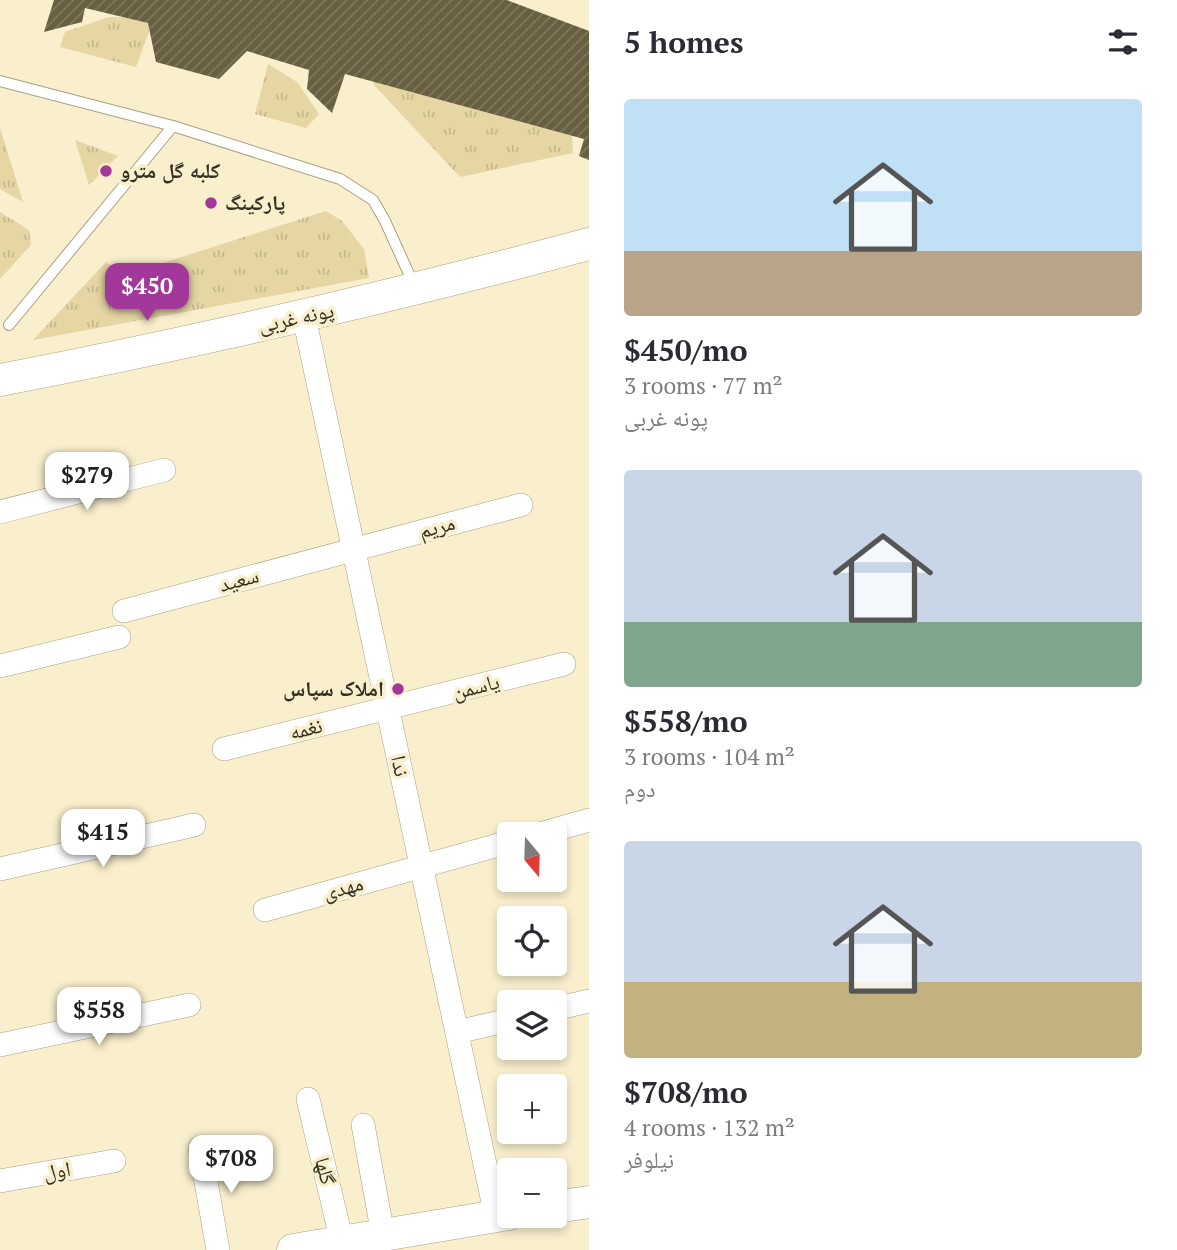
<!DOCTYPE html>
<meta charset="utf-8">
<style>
body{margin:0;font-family:"PT Serif","Noto Naskh Arabic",serif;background:#f2f2f3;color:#2b2b33;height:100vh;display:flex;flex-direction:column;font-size:26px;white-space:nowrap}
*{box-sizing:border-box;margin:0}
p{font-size:23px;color:#7c7c81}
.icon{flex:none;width:38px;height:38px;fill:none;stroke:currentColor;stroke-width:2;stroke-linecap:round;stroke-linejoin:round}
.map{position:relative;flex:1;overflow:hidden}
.side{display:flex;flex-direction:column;background:#fff;width:588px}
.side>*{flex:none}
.needle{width:46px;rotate:161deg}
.controls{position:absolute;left:497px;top:822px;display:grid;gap:14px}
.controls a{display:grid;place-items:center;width:70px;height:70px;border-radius:7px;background:#fff;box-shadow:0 4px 10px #0003;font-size:35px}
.price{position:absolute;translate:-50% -60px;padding:0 16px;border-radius:14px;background:#fff;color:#222;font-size:23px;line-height:46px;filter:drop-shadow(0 2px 4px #0008)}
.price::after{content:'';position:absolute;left:50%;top:42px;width:21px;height:16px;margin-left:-10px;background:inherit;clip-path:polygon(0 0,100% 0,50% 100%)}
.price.on{background:#a23899;color:#fff}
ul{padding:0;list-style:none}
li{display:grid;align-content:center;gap:14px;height:371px;padding:0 35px}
li span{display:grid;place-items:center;height:217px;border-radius:7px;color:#555}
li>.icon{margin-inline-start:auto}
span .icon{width:126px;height:126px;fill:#fffc;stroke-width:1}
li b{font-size:30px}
h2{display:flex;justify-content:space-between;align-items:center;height:84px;padding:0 35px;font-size:30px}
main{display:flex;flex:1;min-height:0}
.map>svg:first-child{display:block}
.grass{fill:url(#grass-tufts)}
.building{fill:url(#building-hatch)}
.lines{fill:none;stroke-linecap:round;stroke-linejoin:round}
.lane-casing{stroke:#aaa080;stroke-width:12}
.street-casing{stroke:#aaa080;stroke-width:24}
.secondary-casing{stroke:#aaa080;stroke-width:33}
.lane{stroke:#fff;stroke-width:10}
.street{stroke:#fff;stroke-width:23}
.secondary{stroke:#fff;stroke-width:32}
.poi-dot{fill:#a23899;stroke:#f9efcd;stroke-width:2.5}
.labels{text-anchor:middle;stroke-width:7;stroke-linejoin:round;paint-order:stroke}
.poi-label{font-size:21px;font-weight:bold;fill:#332f22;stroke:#f9efcd;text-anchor:start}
.street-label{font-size:21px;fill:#332f22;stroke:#f9efcd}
</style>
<main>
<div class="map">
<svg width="589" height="1250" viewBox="0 0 589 1250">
<defs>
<pattern id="grass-tufts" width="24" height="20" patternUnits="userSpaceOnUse" patternTransform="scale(1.75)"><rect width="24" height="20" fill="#e5d6a4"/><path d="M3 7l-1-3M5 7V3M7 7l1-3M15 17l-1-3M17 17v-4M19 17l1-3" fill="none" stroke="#c5b88d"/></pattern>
<pattern id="building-hatch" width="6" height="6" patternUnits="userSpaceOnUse" patternTransform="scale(1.75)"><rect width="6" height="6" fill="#685f41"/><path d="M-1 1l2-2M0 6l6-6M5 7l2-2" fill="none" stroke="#7e7860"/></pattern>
</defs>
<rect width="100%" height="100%" fill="#f9efcd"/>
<path class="grass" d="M 109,17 L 154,18 L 136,67 L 60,47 L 65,32 Z
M 268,64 L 297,82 L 319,114 L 306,128 L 255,114 Z
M 377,75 L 572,135 L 573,153 L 460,177 L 373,84 Z
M 0,128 L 23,202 L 0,189 Z
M 75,140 L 118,156 L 89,185 Z
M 326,211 L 342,221 L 364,249 L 369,278 L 33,340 L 106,262 L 125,275 Z
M 0,212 L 29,230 L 31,245 L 0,279 Z"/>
<path class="building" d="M 54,0 L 507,0 L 589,31 L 589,160 L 579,156 L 584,139 L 345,74 L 332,113 L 307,89 L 309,70 L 247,51 L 219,79 L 156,62 L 148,23 L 85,8 L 82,22 L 44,32 Z"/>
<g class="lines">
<g class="lane-casing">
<path id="lane" d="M 0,81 L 173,126 L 340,179 L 373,200 L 385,221 L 414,285
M 9,325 L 173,126"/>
</g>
<g class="street-casing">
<path id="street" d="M 304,317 L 496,1216
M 0,512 L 164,470
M 124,611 L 521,505
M 0,666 L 119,637
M 224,749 L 564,664
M 536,835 L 589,820
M 0,869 L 194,825
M 265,910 L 509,842
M 555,1009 L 589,1001
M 457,1032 L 509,1020
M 0,1045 L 189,1005
M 308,1099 L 342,1242
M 363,1125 L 383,1235
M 200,1148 L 218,1250
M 0,1181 L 114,1161"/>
</g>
<g class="secondary-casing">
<path id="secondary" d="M 0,380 C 198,342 394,296 589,244
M 555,1207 L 589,1202
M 293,1250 L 509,1214"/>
</g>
<use href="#lane" class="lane"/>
<use href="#street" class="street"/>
<use href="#secondary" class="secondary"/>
</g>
<g class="poi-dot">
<circle cx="106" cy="171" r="7"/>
<circle cx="211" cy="203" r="7"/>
<circle cx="398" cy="689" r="7"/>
</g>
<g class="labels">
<g class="poi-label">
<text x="120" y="178">کلبه گل مترو</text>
<text x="225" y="210">پارکینگ</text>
<text x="384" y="696" text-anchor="end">املاک سپاس</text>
</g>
<g class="street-label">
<text transform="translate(296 318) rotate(-12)" y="7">پونه غربی</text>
<text transform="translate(437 527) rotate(-15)" y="7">مریم</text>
<text transform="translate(239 580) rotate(-15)" y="7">سعید</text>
<text transform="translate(476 687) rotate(-14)" y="7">یاسمن</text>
<text transform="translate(306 729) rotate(-14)" y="7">نغمه</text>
<text transform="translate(400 766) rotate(78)" y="7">ندا</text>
<text transform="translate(343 888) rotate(-15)" y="7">مهدی</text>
<text transform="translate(57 1171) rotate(-10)" y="7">اول</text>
<text transform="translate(325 1171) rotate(76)" y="7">گلها</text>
</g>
</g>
</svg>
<div class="controls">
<a><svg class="needle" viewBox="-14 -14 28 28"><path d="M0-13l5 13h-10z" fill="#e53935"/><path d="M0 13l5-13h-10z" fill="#7c7c81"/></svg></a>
<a><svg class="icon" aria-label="locate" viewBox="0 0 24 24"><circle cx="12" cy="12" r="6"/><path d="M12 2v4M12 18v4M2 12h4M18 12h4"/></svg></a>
<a><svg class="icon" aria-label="layers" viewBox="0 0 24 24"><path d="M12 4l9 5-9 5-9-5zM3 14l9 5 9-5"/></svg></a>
<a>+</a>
<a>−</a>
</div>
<b class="price on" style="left:147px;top:323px">$450</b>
<b class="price" style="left:87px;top:512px">$279</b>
<b class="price" style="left:103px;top:869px">$415</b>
<b class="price" style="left:99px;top:1047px">$558</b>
<b class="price" style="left:231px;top:1195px">$708</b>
</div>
<section class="side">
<h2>5 homes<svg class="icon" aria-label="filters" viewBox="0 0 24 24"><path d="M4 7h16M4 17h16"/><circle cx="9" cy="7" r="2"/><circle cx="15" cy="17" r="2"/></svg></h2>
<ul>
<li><span style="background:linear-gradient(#bfe0f5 70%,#b9a48a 0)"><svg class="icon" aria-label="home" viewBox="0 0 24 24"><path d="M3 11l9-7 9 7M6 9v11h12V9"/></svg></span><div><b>$450/mo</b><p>3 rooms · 77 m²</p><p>پونه غربی</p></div></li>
<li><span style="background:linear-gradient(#c9d6e8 70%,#7fa58c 0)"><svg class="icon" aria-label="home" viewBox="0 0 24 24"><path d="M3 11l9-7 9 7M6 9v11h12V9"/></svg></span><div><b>$558/mo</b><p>3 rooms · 104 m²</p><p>دوم</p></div></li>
<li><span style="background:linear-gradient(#c9d6e8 65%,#c2b280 0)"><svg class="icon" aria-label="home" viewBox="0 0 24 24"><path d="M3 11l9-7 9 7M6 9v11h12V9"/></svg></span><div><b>$708/mo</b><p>4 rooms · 132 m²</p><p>نیلوفر</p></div></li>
</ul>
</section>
</main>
